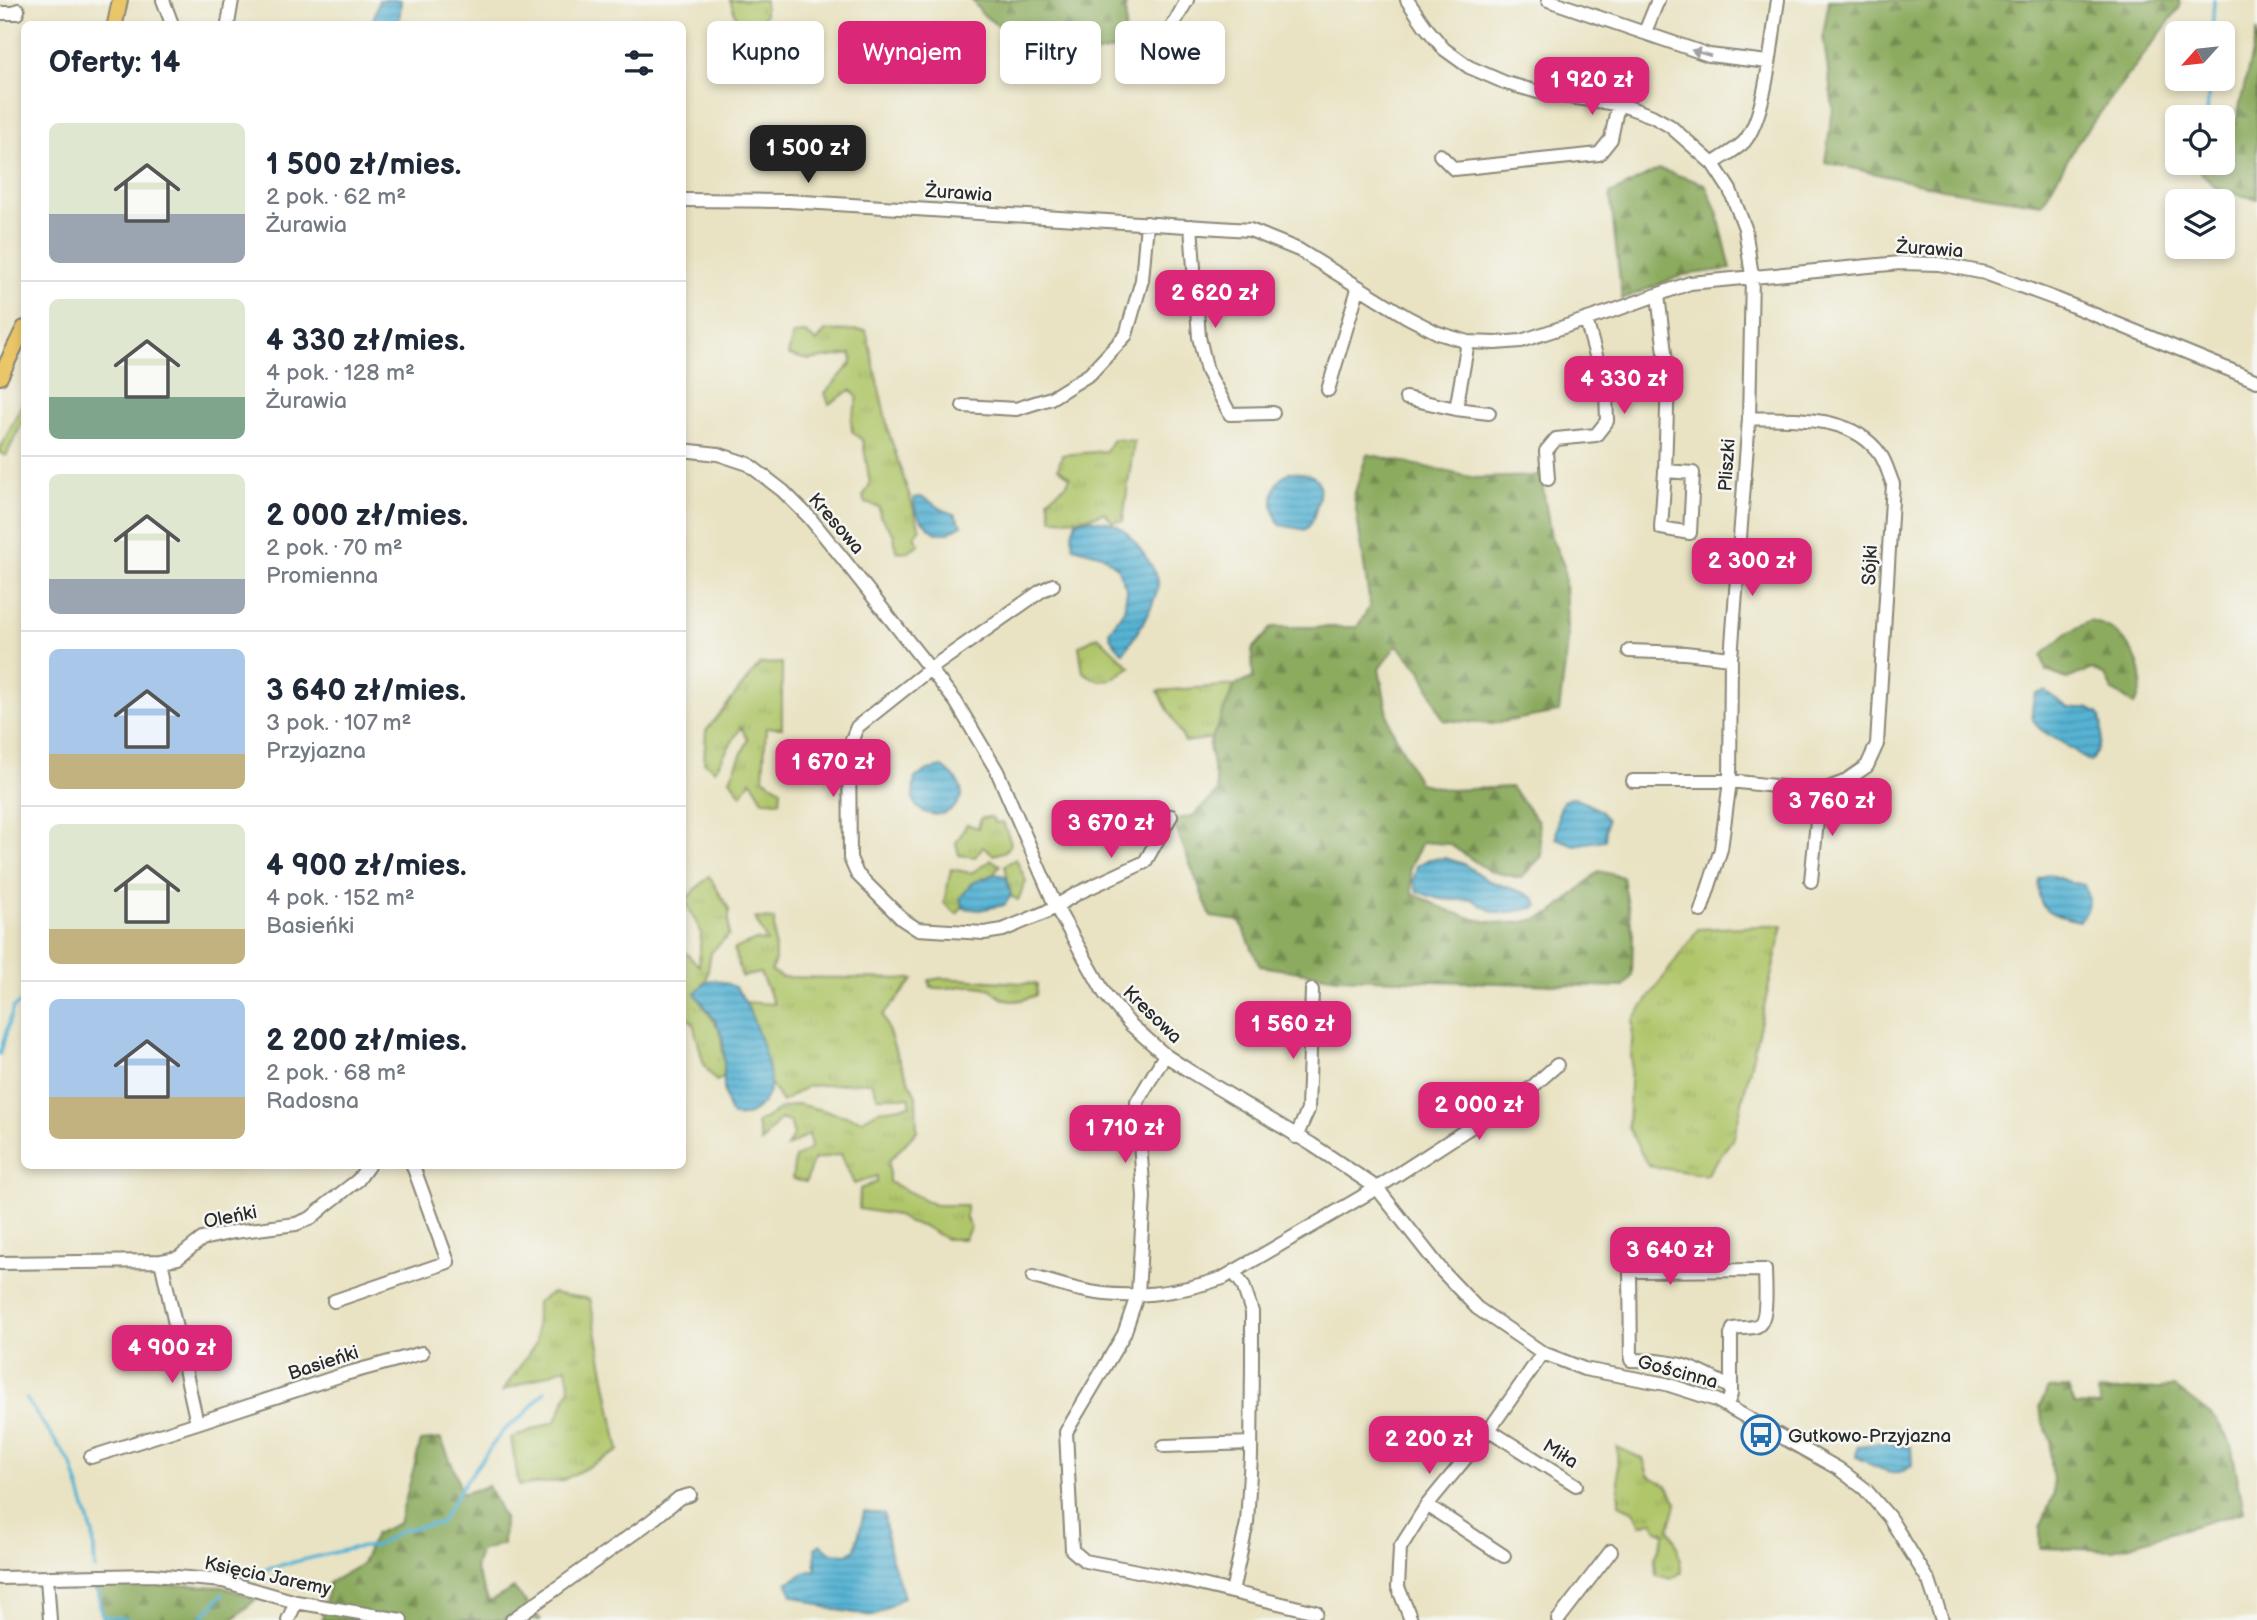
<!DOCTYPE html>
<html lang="pl">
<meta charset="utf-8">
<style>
body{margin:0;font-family:"Balsamiq Sans",sans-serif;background:#f2f2f3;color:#1f2937;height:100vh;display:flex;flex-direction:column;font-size:26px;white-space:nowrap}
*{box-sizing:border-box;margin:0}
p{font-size:23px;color:#747a83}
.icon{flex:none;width:38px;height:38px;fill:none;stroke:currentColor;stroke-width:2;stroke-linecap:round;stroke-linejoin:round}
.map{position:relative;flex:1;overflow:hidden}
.side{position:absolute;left:21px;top:21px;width:665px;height:1148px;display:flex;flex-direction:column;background:#fff;border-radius:10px;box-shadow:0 4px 10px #0003}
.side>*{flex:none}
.top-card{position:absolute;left:707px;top:21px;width:665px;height:63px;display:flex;gap:14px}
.needle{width:46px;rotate:243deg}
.tools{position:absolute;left:2165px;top:21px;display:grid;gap:14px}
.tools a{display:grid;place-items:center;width:70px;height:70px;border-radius:10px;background:#fff;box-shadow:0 4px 10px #0003;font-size:35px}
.price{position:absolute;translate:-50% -60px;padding:0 16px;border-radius:14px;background:#db2777;color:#fff;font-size:23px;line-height:46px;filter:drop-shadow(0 2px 4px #0008)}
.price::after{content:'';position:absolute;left:50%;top:42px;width:21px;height:16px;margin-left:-10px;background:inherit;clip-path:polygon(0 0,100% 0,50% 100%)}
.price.active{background:#222;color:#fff}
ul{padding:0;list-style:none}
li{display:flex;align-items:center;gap:21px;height:175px;padding:0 28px}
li+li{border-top:2px solid #e0e1e3}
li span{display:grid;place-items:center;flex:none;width:196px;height:140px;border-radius:10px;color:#555}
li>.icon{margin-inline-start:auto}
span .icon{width:84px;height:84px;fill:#fffc;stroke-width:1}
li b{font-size:30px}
h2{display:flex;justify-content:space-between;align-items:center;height:84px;padding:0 28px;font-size:30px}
.chip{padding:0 24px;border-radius:10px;background:#fff;box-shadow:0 4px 10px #0003;font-size:24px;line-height:63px}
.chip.active{background:#db2777;color:#fff}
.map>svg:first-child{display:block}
.grass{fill:url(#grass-tufts);stroke:#6e784b;stroke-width:2}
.forest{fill:url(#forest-firs);stroke:#5c6b45;stroke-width:2}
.park{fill:#b0c66b;stroke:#6e784b;stroke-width:2}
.water{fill:url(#water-rules);stroke:#406f80;stroke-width:2}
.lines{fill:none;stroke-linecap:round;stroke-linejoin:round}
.stream{stroke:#56b3d4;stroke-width:3.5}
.minor-casing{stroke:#8a8777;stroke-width:16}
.major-casing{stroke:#8a8777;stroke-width:18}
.minor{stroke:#fff;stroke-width:12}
.major{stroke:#ebc669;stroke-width:14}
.oneway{fill:#a0a0a0}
.labels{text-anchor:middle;stroke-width:5;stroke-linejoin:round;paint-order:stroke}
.street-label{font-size:19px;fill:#2b2b2b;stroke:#f6f6f2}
.poi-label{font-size:19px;fill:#2b2b2b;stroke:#f6f6f2;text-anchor:start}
</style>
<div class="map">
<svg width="2257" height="1620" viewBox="0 0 2257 1620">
<defs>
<pattern id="grass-tufts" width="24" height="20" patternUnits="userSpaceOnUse" patternTransform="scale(1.75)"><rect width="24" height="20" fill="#b0c66b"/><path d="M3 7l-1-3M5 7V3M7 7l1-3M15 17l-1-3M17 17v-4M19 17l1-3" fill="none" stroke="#98aa5d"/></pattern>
<pattern id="forest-firs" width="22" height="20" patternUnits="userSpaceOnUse" patternTransform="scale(1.75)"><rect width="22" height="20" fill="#8cab5f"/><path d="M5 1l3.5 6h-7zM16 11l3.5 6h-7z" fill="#738b4f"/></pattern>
<pattern id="water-rules" width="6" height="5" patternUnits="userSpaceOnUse" patternTransform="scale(1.75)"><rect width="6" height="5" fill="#56b3d4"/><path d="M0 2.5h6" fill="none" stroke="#4792ac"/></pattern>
</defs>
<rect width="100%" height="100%" fill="#f6f6f2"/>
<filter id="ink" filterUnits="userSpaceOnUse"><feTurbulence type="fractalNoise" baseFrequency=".0143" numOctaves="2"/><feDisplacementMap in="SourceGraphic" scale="14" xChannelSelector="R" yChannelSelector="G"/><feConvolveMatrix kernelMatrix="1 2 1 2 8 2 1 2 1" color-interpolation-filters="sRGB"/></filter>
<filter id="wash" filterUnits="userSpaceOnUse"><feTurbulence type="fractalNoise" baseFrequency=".00686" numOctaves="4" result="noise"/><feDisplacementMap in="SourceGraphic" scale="28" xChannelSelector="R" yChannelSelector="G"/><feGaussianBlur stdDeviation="1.57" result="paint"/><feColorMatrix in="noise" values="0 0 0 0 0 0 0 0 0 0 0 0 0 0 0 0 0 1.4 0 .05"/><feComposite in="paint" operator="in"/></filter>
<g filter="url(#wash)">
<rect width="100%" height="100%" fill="#e9e3c3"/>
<path class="grass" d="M 730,0 L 765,0 L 765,15 L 760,21 L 737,20 Z
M 866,330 L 889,433 L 920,529 L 914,536 L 919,544 L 907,552 L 896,551 L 894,535 L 880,516 L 879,507 L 865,503 L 863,497 L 870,484 L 863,441 L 852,431 L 851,420 L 858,398 L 851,390 L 829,404 L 825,393 L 852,363 L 851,354 L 809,360 L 788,355 L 793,334 L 806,333 L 817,342 L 825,331 Z
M 1113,439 L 1134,441 L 1123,521 L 1112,521 L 1104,512 C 1086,520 1072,520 1052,519 L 1048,499 L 1067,484 L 1070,477 L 1058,468 L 1062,455 L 1106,451 Z
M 1098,636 L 1130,667 L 1112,679 L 1099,681 L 1083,672 L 1079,646 Z
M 782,663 L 782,728 L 766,728 L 763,778 L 781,789 L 780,801 L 763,800 L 751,780 L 741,795 L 730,779 L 748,740 L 741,727 L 715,770 L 704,762 L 706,731 L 760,664 Z
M 1235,685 L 1213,738 L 1185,742 L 1158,691 Z
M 992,817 L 995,823 L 1003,822 L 1011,843 L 1006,851 L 994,855 L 983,847 L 975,857 L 959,855 L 956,843 L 967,824 L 978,828 L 981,818 Z
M 1016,859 L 1026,881 L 1018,900 L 1011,896 L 1005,865 Z
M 992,860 L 1000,865 L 994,874 L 973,883 L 961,898 L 963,906 L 957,914 L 944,903 L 951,869 L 971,873 Z
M 709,876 L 729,909 L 729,935 L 711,952 L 706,982 L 695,993 L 720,1030 L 725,1070 L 723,1078 L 716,1081 L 704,1065 L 693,1023 L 683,1014 L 682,949 L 699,966 L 701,932 L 685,900 Z
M 755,918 L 774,919 L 775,960 L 771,971 L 782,977 L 914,979 L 883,1015 L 896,1053 L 916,1096 L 917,1131 L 889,1161 L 889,1182 L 935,1205 L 966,1205 L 966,1219 L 971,1227 L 964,1239 L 946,1239 L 925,1227 L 909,1223 L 896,1215 L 859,1209 L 860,1189 L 877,1182 L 877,1176 L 854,1184 L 841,1154 L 813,1160 L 806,1182 L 792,1179 L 795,1158 L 811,1148 L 809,1134 L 787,1147 L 794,1134 L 790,1122 L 780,1119 L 761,1143 L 757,1123 L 782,1108 L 798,1104 L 862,1120 L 878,1111 L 911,1105 L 909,1097 L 878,1097 L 871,1082 L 808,1086 L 782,1102 L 770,1083 L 760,1040 L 745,1002 L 774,1004 L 760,973 L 742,977 L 734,949 L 756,940 L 767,942 Z
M 1783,925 L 1734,1137 L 1706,1175 L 1648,1166 L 1628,1127 L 1633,1020 L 1698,929 Z
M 942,978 L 1037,984 L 1036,995 C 1017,1003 1005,1005 991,989 C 983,987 975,985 967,986 C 954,986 943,991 931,987 L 929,980 Z
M 552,1293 L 590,1299 L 619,1451 L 561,1481 L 519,1486 L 511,1438 L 556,1421 L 570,1388 L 566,1367 L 503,1391 L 536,1343 L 537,1302 Z
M 1617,1447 L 1643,1459 L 1648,1475 L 1667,1486 L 1677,1502 L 1669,1528 L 1677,1546 L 1682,1572 L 1671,1579 L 1656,1575 L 1655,1558 L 1665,1533 L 1657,1530 L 1652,1521 L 1641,1525 L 1634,1511 L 1619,1504 Z"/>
<path class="forest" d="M 972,0 L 1125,0 L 1126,25 L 1121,48 L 1074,58 L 1036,54 L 982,14 Z
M 1829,0 L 2179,0 L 2180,7 L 2076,145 L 2042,204 L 1942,189 L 1825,162 L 1833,108 L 1823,35 Z
M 2257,31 L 2257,199 L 2218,190 L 2199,170 L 2199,163 L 2222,163 L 2223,126 L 2235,125 Z
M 1659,169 L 1705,184 L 1717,211 L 1731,269 L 1683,275 L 1622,299 L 1610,194 Z
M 1367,454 L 1475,478 L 1541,476 L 1551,537 L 1564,566 L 1568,641 L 1559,712 L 1491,724 L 1443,720 L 1421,670 L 1397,645 L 1379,669 L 1390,725 L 1419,783 L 1450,790 L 1511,787 L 1538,821 L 1542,856 L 1521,878 L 1489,871 L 1449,844 L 1422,842 L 1410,868 L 1412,892 C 1453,916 1504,935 1550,914 C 1560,909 1588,880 1599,871 L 1623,877 L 1633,934 L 1632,976 L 1624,987 L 1338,978 L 1260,966 L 1240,921 L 1211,917 L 1173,821 L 1194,815 L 1218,792 L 1209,745 L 1235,685 L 1253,678 L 1252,650 L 1272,627 L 1357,627 L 1370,606 L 1354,495 Z
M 2089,621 C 2096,623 2104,624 2110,628 C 2134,646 2152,677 2134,705 L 2112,690 L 2105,676 L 2092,669 L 2067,679 L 2046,671 L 2042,655 L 2066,634 Z
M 2174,1387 L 2216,1419 L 2231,1444 L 2244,1511 L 2113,1550 L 2040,1548 L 2040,1528 L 2054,1493 L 2050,1450 L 2051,1440 L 2044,1426 L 2039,1407 L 2048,1389 L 2068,1388 L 2075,1405 L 2100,1406 L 2098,1392 Z
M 441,1439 L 457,1476 L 461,1494 L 488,1486 L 504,1518 L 503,1544 L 480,1551 L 475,1569 L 489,1602 L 514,1588 L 541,1620 L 322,1620 L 329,1583 L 362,1564 L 375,1534 L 399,1523 L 421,1441 Z
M 96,1581 L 223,1587 L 256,1599 L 232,1620 L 103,1620 L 100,1595 L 93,1588 Z"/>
<path class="park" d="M 24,400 L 24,419 L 6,456 L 0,453 L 0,449 Z"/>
<path class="water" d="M 379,0 L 401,0 L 399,24 L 372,24 Z
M 1289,472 C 1315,473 1325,477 1317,505 C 1315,514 1312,523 1306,530 L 1280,525 C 1269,508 1270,483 1289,472 Z
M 920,497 C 933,500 938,510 954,514 L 962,525 L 948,533 L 936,533 C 924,524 913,514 914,498 Z
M 1089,519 C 1098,521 1113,521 1120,527 C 1131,535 1160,572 1158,585 C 1154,609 1137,634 1123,653 L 1111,639 L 1109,632 L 1124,610 L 1127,590 L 1117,567 L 1102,555 L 1073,547 L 1072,534 L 1076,521 Z
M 2045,691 L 2069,708 L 2088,708 L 2099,714 C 2105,735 2102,744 2090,762 C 2080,755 2071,748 2061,742 C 2037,727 2026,726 2035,694 Z
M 943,767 C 953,775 961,782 962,795 C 959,800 957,806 952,809 C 941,818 918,816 914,801 C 912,793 914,785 915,778 L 928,770 Z
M 1573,797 L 1600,810 L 1607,820 L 1605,840 L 1574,845 L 1556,838 L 1558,815 L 1563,801 Z
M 1445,858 L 1464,864 L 1487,880 L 1524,893 L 1534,898 L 1538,906 L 1534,908 C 1508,913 1495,918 1472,899 C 1450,902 1438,900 1417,891 L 1413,881 L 1417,866 L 1429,859 Z
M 994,874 L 1006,876 L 1011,896 L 1004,905 L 979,910 L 964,908 L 960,898 L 973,883 Z
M 2048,874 L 2067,881 L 2085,885 C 2091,900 2091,909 2079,921 C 2050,914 2035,912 2039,879 Z
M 716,980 C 722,982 731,984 736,988 C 749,1002 772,1066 770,1085 C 768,1103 751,1119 733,1116 C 715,1091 731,1058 720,1030 C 715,1017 703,1005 695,993 L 706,982 Z
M 1886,1442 L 1911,1447 L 1912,1465 C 1896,1482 1873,1465 1856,1457 L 1858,1446 Z
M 864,1512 L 884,1514 L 889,1550 L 904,1597 L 874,1616 L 831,1609 L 792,1595 L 787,1583 L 804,1573 L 816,1570 L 815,1548 L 821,1544 L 831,1553 L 847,1554 L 855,1549 Z"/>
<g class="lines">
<path class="stream" d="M 2212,33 L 2214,0
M 2207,117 L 2209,79
M 0,1054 L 13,1008 L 24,1000
M 26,1399 L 72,1465 L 93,1534 L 95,1569
M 245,1580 L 269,1568 L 353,1548 L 376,1546 L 402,1530 L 440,1523 L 464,1484 L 502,1432 L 525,1414 L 545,1391
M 98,1588 L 101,1613 L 104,1616 L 132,1620
M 199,1620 L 223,1594"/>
</g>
</g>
<g filter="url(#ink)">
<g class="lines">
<g class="minor-casing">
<path id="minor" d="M 163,0 L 172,24
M 1407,0 L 1425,26 L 1444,49 L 1469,67 L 1506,83 L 1538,92 L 1622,105 L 1652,116 L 1670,126 L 1713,164 L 1730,190 L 1745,228 L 1752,276 L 1749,418 L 1731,658 L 1730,781 L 1721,849 L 1701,911
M 1548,0 L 1709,55 L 1768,62
M 0,13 L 17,13 L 18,10
M 228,24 L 232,0
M 1645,32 L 1658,0
M 1166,38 L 1187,0
M 1440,155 L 1454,169 L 1599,154 L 1611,139 L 1618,104
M 1713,164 C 1722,157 1736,150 1744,142 C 1767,115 1772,36 1778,0
M 682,200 L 788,201 L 1250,230 L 1299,250 L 1407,317 L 1438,333 L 1468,342 L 1495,343 L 1521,341 L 1618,309 L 1690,283 L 1900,263 L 1939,264 L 1985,273 L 2056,299 L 2257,381
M 1191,226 L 1199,337 L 1207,371 L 1230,414 L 1273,413
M 1658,295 L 1668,378 L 1665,471 L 1661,528 L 1690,533 L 1693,473 L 1665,471
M 1328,390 L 1358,289
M 1406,398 L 1456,409 L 1489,413
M 963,406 L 1016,409 L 1051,398 L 1090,374 L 1126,335 L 1142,280 L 1147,223
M 1456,409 L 1468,342
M 682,450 L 718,454 L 748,464 L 783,491 L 809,517 L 844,560 L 956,702 L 997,771 L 1056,907 L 1105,994 L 1130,1024 L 1165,1055 L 1191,1072 L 1311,1144 L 1377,1188 L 1443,1272 L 1477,1308 L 1543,1353 L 1584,1369 L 1666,1384 L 1716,1400 L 1839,1469 L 1865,1489 L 1889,1517 L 1929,1581 L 1942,1620
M 1548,479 L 1546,451 L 1556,439 L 1596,435 L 1607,421 L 1606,391 L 1586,320
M 1053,585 L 1041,591 L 930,669 L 857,727 L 849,747 L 850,858 L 857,874 L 902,919 L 917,929 L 984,933 L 1003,930 L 1046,912 L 1078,893 L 1145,862 L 1171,816
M 1629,651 L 1685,653 L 1731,658
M 1633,781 L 1730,781 L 1820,791 L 1844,782 L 1867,766 L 1877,744 L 1893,484 C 1889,475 1886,462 1880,454 C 1850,413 1794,420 1749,418
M 1811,881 L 1820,791
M 1165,1055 L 1137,1102 L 1144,1197 L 1138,1293 L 1124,1334 L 1066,1432 L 1072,1550 L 1085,1561 L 1169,1577 L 1316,1612
M 1296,1137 L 1308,1110 L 1312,990
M 0,1263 L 161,1261 L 178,1258 L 202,1239 L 234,1232 L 296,1224 L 311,1218 L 326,1205 L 358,1180 L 368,1166
M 1033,1277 C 1049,1281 1065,1287 1081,1290 C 1126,1301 1179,1293 1223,1278 L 1377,1188 L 1531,1088 L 1557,1065
M 334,1301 L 448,1262 L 413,1166
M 1727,1405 L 1731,1394 L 1731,1388 C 1691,1366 1677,1360 1631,1360 L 1630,1271 L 1765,1270 C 1765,1282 1769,1321 1757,1326 C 1750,1329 1741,1327 1733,1329 L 1731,1335 L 1731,1388
M 197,1423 L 345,1374 L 422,1353
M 1489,1430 L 1576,1485
M 1164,1446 L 1251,1443
M 91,1457 L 197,1423 L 161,1261
M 1427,1505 L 1504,1556
M 0,1578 L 153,1575 L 223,1581 L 296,1602 L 401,1620
M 47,1578 L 50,1620
M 1232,1592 L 1247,1523 L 1251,1456 L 1252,1365 L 1252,1312 L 1243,1285 L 1234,1273
M 288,1620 L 296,1602
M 512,1620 L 651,1521 L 679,1498 L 690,1495
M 1411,1620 L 1398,1587 L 1400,1548 L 1427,1505 L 1489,1430 L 1543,1353
M 1558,1620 L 1611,1551"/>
</g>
<g class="major-casing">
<path id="major" d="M 115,24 L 120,0
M 0,377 L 24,328"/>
</g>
<use href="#minor" class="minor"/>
<use href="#major" class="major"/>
</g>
<defs><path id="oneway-solid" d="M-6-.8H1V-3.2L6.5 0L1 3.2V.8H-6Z" transform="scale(1.75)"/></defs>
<use class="oneway" href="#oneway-solid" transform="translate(1701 53) rotate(-164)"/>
</g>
<defs>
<g id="bus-ring" transform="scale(2.0125)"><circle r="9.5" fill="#f6f6f2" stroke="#1f6fb2" stroke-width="1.5"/><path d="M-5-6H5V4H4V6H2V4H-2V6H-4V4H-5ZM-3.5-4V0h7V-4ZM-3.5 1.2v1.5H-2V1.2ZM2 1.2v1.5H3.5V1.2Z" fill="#1f6fb2"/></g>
</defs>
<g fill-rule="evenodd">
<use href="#bus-ring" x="1761" y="1435"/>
</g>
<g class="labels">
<g class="street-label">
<text transform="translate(959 192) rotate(4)" y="7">Żurawia</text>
<text transform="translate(1930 248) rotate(4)" y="7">Żurawia</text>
<text transform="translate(1726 465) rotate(-86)" y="7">Pliszki</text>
<text transform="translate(837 523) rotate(49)" y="7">Kresowa</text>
<text transform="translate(1869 565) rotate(-87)" y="7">Sójki</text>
<text transform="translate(1153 1014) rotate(44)" y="7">Kresowa</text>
<text transform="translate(230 1216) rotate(-11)" y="7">Oleńki</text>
<text transform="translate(323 1362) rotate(-18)" y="7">Basieńki</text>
<text transform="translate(1678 1371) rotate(15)" y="7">Gościnna</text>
<text transform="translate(1561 1453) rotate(32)" y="7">Miła</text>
<text transform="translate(268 1575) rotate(12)" y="7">Księcia Jaremy</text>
</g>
<g class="poi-label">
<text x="1788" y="1442">Gutkowo-Przyjazna</text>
</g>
</g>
</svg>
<div class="tools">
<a><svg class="needle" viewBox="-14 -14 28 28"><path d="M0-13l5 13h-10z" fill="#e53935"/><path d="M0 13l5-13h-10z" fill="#747a83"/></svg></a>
<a><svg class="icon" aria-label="locate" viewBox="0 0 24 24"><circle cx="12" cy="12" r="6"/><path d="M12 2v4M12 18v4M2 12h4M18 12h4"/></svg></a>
<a><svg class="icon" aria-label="layers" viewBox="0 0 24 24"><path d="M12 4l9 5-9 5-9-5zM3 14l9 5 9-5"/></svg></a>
</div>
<b class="price" style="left:1592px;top:117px">1 920 zł</b>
<b class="price active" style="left:808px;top:185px">1 500 zł</b>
<b class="price" style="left:1215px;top:330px">2 620 zł</b>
<b class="price" style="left:1624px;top:416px">4 330 zł</b>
<b class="price" style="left:1752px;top:598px">2 300 zł</b>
<b class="price" style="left:833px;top:799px">1 670 zł</b>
<b class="price" style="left:1832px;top:838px">3 760 zł</b>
<b class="price" style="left:1111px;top:860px">3 670 zł</b>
<b class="price" style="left:1293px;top:1061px">1 560 zł</b>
<b class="price" style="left:1479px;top:1142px">2 000 zł</b>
<b class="price" style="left:1125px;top:1165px">1 710 zł</b>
<b class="price" style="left:1670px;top:1287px">3 640 zł</b>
<b class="price" style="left:172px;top:1385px">4 900 zł</b>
<b class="price" style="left:1429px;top:1476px">2 200 zł</b>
<div class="top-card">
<a class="chip">Kupno</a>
<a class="chip active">Wynajem</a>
<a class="chip">Filtry</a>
<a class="chip">Nowe</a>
</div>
<section class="side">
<h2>Oferty: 14<svg class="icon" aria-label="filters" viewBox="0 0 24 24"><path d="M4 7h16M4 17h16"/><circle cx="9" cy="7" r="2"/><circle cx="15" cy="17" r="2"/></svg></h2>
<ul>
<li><span style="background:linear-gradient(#dfe7d0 65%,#9aa5b1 0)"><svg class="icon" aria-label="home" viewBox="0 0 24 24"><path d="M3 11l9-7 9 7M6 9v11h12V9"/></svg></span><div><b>1 500 zł/mies.</b><p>2 pok. · 62 m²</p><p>Żurawia</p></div></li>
<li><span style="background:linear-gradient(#dfe7d0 70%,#7fa58c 0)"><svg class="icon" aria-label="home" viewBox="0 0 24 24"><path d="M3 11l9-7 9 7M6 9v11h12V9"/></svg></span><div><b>4 330 zł/mies.</b><p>4 pok. · 128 m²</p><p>Żurawia</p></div></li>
<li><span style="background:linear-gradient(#dfe7d0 75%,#9aa5b1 0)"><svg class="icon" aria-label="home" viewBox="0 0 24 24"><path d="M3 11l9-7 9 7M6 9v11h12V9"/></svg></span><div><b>2 000 zł/mies.</b><p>2 pok. · 70 m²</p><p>Promienna</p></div></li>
<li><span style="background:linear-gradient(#a9c7e8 75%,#c2b280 0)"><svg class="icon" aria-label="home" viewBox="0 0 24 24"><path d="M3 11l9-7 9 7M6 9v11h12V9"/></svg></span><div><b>3 640 zł/mies.</b><p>3 pok. · 107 m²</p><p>Przyjazna</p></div></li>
<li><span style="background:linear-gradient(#dfe7d0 75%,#c2b280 0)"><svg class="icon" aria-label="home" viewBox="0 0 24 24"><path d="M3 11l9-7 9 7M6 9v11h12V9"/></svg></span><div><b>4 900 zł/mies.</b><p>4 pok. · 152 m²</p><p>Basieńki</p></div></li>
<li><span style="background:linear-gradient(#a9c7e8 70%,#c2b280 0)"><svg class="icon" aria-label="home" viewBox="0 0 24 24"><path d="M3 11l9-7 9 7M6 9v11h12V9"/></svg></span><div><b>2 200 zł/mies.</b><p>2 pok. · 68 m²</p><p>Radosna</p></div></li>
</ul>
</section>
</div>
